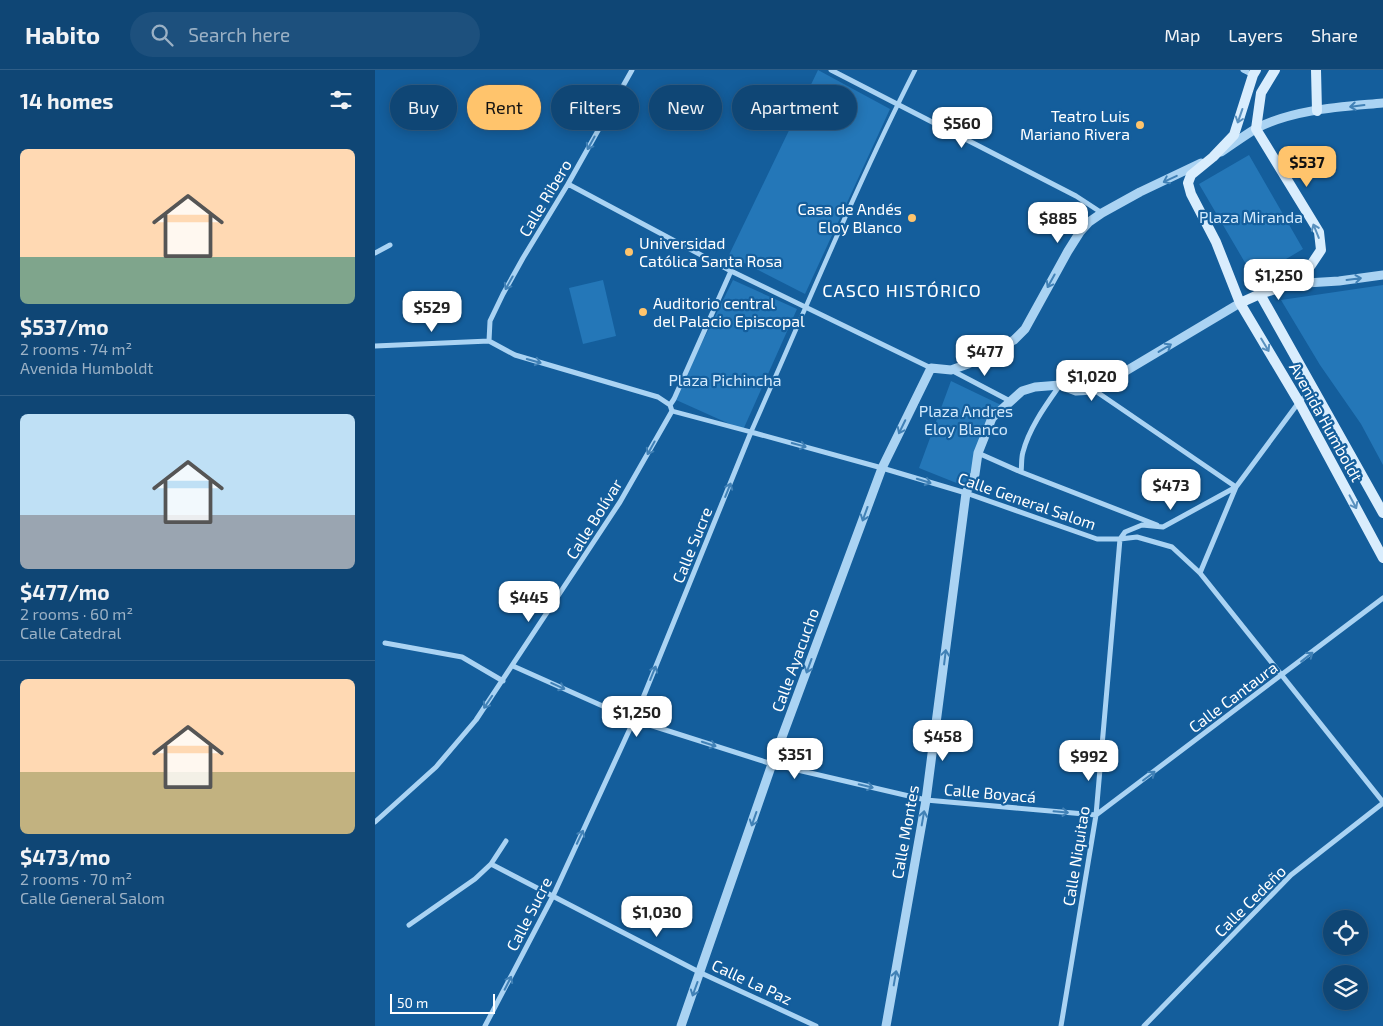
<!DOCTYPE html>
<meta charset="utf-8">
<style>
body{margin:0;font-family:"Exo 2",sans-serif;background:#1d507d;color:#f1f3f6;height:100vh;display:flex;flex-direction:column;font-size:19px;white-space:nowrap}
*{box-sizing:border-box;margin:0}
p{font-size:16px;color:#9bb1c5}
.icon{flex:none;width:28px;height:28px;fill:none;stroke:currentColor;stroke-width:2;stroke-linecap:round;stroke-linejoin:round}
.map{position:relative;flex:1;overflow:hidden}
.sheet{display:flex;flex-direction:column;background:#0f4675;width:375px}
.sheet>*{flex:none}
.guide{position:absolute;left:15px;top:15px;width:475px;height:45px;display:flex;gap:10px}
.tools{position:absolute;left:948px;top:840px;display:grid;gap:10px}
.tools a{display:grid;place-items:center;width:45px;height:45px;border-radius:50%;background:#0f4675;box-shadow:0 2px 12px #0003,0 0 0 1px #2f5e87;font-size:25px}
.scale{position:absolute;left:15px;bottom:12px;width:105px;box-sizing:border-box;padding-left:5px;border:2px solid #fff;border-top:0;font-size:14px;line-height:18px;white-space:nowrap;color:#fff;-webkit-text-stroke:4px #145e9c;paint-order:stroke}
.price{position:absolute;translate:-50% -42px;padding:0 11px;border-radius:10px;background:#fff;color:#222;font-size:16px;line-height:32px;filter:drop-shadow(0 1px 2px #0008)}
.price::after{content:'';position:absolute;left:50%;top:30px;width:15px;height:11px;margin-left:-8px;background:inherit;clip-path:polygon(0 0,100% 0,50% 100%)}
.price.on{background:#ffc46c;color:#111}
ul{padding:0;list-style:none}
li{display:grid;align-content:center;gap:10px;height:265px;padding:0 20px}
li+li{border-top:1px solid #2f5e87}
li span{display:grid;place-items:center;height:155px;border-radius:8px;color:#555}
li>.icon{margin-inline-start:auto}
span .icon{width:90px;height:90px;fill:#fffc;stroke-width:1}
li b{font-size:21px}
h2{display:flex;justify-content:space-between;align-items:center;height:60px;padding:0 20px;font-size:21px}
.pill{padding:0 18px;border-radius:22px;background:#0f4675;box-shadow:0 2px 12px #0003,0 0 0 1px #2f5e87;font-size:18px;line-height:45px}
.pill.on{background:#ffc46c;color:#111}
header{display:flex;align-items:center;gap:30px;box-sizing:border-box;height:70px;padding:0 25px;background:#0f4675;border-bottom:1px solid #2f5e87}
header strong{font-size:24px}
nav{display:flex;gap:28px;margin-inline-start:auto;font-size:18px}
.search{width:350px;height:45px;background:#1d507d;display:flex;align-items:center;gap:12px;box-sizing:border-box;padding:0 18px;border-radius:28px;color:#9bb1c5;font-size:19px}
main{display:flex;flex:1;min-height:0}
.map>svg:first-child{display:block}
.green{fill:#2477b8}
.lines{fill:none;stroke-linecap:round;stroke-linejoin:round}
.pedestrian{stroke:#aad3f3;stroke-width:4.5}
.minor{stroke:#aad3f3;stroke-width:5}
.tertiary{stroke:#aad3f3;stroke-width:9}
.secondary{stroke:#d9edfd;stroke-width:10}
.oneway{stroke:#4181b6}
.oneway2{stroke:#5990be}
.poi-dot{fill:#ffc46c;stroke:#145e9c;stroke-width:2}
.labels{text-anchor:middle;stroke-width:4.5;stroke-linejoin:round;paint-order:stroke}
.poi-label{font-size:16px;fill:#fff;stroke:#145e9c;text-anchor:end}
.street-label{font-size:16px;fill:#fff;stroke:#145e9c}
.park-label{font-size:16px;fill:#d2eafd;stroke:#145e9c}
.neighbourhood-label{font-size:18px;letter-spacing:1px;fill:#fff;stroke:#145e9c}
</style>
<header>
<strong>Habito</strong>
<div class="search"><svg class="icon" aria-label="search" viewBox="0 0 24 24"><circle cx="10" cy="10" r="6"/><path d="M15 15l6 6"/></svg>Search here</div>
<nav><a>Map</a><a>Layers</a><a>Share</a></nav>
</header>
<main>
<section class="sheet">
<h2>14 homes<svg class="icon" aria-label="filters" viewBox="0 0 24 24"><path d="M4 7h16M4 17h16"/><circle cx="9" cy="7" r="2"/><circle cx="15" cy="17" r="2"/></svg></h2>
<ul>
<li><span style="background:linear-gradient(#ffd9b3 70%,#7fa58c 0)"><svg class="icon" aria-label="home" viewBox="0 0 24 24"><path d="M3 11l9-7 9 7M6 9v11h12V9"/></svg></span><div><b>$537/mo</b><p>2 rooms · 74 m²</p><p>Avenida Humboldt</p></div></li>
<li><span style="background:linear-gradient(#bfe0f5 65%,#9aa5b1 0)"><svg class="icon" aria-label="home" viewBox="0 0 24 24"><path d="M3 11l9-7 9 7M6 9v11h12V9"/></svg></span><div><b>$477/mo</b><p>2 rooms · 60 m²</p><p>Calle Catedral</p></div></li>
<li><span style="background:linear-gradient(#ffd9b3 60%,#c2b280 0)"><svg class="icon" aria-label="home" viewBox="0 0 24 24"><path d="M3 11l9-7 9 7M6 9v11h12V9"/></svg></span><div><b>$473/mo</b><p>2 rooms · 70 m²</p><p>Calle General Salom</p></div></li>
</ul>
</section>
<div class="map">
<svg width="1008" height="956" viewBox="0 0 1008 956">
<rect width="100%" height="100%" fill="#145e9c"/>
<path class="green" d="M 443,0 L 515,39 L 430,224 L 354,185 Z
M 874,85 L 928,179 L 879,208 L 824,114 Z
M 228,210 L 241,266 L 208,274 L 194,218 Z
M 358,210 L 422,239 L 368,360 L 299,329 Z
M 1008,215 L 1008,395 L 986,354 L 945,295 L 906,230 Z
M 576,311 L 626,335 L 594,418 L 544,398 Z"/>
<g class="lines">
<path class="pedestrian" d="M 297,341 L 376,362 C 430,241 480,118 540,0"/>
<path class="minor" d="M 456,0 L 701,126 L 727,143
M 868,0 L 878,5
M 193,114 L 356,201 L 556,298
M 0,183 L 15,175
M 114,271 L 115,251 L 128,224 L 148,188 L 193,114 L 257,0
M 0,276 L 114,271 L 140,285 L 283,327 L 295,335
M 576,300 L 635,331
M 603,383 L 646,402 L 782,455
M 646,402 C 647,395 646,388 648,382 C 654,358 671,335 685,315
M 825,503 L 861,417 L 924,332 L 938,319
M 10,573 L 87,587 L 128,611
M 138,596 L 259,650 L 397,694 L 551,730 L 721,745 L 1008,528
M 0,752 L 61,697 L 101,650 L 245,432 L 297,341 L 295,335 L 299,329 L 356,201
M 116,794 L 326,903 L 441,956
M 34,855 L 100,809 L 116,794 L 131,771
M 110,956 L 178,826 L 259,650 L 376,362 L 507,398 L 591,423 L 722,469 L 745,469 L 762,467 L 797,477 L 825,503 L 1008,732
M 686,956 L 721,745 L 745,469 L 750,462 L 767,455 L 788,457 L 861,417 L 719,320
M 769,956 L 916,805 L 1008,733"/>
<path class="tertiary" d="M 846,82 C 858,74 870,65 882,58 C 920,39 966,37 1008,33
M 915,214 L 964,211 L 1008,205
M 306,956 L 397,694 L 507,398 L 556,298 L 576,300 L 593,294 L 639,270 L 650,259 L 693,181 L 705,162 L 714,152 L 727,143 L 765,122 L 826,93
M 511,956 L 551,730 L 591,423 L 600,404 L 603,383 L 617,348 L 647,321 L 660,317 L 685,315 L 701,321 L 719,320 L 865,233"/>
<path class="secondary" d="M 881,0 L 878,5 L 859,65 L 838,87 L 816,105 L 813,113 L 816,124 L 841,172 L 865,233 L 924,332 L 1008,488
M 941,0 L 942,41
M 885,224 L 1008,443
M 865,233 L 885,224 L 915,214 L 936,195 L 946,180 L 944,162 L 881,59 L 886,23 L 900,0"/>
</g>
<defs><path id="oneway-shaft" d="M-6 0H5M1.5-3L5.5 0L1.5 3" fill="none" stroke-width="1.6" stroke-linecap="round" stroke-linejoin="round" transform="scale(1.25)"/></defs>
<g class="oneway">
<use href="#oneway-shaft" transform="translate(982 36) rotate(173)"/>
<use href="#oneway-shaft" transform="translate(216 73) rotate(119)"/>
<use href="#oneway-shaft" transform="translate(795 109) rotate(155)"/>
<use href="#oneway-shaft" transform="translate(979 209) rotate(-7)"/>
<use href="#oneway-shaft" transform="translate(676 211) rotate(119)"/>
<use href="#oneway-shaft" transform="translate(134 213) rotate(119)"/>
<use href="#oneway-shaft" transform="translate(790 278) rotate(-31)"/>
<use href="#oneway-shaft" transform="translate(159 291) rotate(16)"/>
<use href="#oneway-shaft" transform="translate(527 357) rotate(116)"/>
<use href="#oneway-shaft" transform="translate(424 375) rotate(15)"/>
<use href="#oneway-shaft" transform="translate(276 378) rotate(119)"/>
<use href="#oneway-shaft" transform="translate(549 411) rotate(17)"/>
<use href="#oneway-shaft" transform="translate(353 420) rotate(-68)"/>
<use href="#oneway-shaft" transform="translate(490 444) rotate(110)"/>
<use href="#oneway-shaft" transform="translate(570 587) rotate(-83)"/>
<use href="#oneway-shaft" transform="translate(932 587) rotate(-38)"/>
<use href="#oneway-shaft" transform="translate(434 596) rotate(110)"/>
<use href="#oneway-shaft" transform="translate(278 603) rotate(-68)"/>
<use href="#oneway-shaft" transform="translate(183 616) rotate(24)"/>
<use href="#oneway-shaft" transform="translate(113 632) rotate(124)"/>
<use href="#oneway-shaft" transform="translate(334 674) rotate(18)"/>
<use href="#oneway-shaft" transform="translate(774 706) rotate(-37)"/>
<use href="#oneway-shaft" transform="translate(491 716) rotate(13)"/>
<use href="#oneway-shaft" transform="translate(686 742) rotate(5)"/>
<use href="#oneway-shaft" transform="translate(548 748) rotate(-80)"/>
<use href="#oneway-shaft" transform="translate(379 749) rotate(109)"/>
<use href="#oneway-shaft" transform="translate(205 767) rotate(-65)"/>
<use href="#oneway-shaft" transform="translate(520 908) rotate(-80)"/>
<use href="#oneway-shaft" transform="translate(133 913) rotate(-63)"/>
<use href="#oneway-shaft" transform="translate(320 919) rotate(110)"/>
</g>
<g class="oneway2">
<use href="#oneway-shaft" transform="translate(865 46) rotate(109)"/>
<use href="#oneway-shaft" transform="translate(941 161) rotate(-112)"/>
<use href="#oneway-shaft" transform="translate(890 275) rotate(59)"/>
<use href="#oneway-shaft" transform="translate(978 432) rotate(62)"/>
</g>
<g class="poi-dot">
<circle cx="765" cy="55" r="5"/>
<circle cx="537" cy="148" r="5"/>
<circle cx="254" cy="182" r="5"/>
<circle cx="268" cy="242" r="5"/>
</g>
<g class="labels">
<g class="poi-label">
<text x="755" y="52">Teatro Luis<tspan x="755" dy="18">Mariano Rivera</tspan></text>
<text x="527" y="145">Casa de Andés<tspan x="527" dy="18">Eloy Blanco</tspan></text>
<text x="264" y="179" text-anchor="start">Universidad<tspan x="264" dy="18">Católica Santa Rosa</tspan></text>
<text x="278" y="239" text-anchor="start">Auditorio central<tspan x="278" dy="18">del Palacio Episcopal</tspan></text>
</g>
<g class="street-label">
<text transform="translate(170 128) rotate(-59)" y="6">Calle Ribero</text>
<text transform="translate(951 352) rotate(61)" y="6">Avenida Humboldt</text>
<text transform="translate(652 431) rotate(19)" y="6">Calle General Salom</text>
<text transform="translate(219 449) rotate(-58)" y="6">Calle Bolívar</text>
<text transform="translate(317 475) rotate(-68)" y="6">Calle Sucre</text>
<text transform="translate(420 590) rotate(-70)" y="6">Calle Ayacucho</text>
<text transform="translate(858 627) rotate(-37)" y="6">Calle Cantaura</text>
<text transform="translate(615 723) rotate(5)" y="6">Calle Boyacá</text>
<text transform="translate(530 762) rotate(-80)" y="6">Calle Montes</text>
<text transform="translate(701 786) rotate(-81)" y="6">Calle Niquitao</text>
<text transform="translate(875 831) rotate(-45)" y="6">Calle Cedeño</text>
<text transform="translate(154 844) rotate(-63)" y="6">Calle Sucre</text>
<text transform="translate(377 912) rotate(25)" y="6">Calle La Paz</text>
</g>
<g class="park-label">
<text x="876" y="153">Plaza Miranda</text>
<text x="350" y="316">Plaza Pichincha</text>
<text x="591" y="347">Plaza Andres<tspan x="591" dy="18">Eloy Blanco</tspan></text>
</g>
<g class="neighbourhood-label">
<text x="527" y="227">CASCO HISTÓRICO</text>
</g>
</g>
</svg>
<div class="tools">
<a><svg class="icon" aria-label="locate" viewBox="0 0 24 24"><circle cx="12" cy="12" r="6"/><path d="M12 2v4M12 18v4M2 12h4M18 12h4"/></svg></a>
<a><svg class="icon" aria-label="layers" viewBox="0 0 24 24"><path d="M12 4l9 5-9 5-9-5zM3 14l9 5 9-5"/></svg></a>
</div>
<div class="scale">50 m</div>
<b class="price" style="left:587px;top:79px">$560</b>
<b class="price on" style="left:932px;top:118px">$537</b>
<b class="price" style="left:683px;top:174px">$885</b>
<b class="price" style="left:904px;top:231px">$1,250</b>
<b class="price" style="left:57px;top:263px">$529</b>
<b class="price" style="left:610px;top:307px">$477</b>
<b class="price" style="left:717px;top:332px">$1,020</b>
<b class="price" style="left:796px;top:441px">$473</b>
<b class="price" style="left:154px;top:553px">$445</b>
<b class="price" style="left:262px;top:668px">$1,250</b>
<b class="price" style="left:568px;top:692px">$458</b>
<b class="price" style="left:420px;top:710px">$351</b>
<b class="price" style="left:714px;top:712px">$992</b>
<b class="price" style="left:282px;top:868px">$1,030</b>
<div class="guide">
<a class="pill">Buy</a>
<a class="pill on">Rent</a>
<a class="pill">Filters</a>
<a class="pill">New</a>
<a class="pill">Apartment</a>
</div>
</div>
</main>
